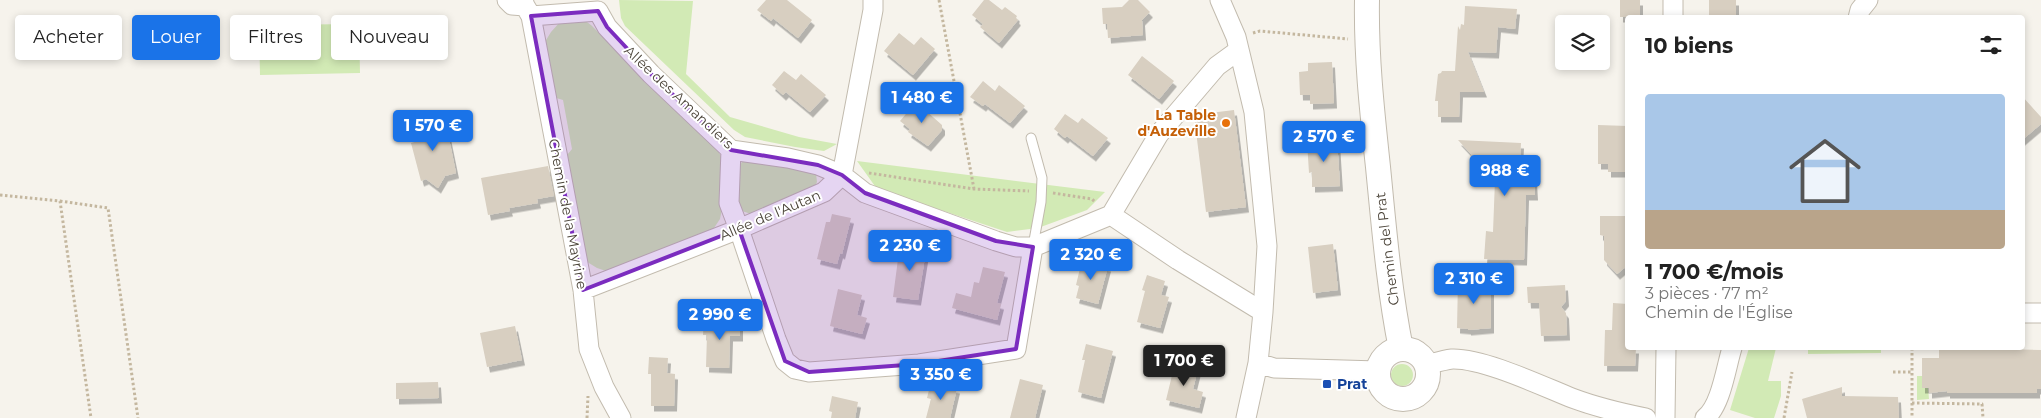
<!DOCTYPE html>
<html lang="fr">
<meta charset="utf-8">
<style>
body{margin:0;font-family:Montserrat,sans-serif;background:#f2f2f2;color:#222;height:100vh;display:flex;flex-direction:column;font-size:19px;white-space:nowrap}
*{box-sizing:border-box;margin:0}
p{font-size:16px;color:#767676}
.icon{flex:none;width:28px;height:28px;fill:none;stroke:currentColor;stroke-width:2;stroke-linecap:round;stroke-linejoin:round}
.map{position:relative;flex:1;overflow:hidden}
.panel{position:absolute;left:1625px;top:15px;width:400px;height:335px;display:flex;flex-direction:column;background:#fff;border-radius:5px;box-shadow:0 2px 8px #0003}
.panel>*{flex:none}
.top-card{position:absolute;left:15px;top:15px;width:475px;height:45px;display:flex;gap:10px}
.fabs{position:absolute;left:1555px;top:15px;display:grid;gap:10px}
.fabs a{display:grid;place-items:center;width:55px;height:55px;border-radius:5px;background:#fff;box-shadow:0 2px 8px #0003;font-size:25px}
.price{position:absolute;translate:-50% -42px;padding:0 11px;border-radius:5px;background:#1a73e8;color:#fff;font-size:16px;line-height:32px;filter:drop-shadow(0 1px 2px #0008)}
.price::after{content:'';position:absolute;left:50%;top:30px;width:15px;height:11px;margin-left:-8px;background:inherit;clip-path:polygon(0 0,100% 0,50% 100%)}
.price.active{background:#222;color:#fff}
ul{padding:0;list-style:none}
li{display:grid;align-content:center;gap:10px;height:265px;padding:0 20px}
li span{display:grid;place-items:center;height:155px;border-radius:5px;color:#555}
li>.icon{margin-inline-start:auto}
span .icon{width:90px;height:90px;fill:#fffc;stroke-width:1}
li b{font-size:21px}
h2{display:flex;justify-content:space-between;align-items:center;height:60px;padding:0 20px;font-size:21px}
.chip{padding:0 18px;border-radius:5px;background:#fff;box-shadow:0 2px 8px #0003;font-size:18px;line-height:45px}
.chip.active{background:#1a73e8;color:#fff}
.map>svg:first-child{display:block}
.green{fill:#d2eab5}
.building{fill:#d8cfc1;filter:url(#shadow)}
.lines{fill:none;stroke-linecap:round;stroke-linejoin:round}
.service-casing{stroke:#c2bbae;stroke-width:11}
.minor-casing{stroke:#c2bbae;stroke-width:21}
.tertiary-casing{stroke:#c2bbae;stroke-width:26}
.path{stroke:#c4b79f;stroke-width:3;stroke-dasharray:2.5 2.5;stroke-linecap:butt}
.service{stroke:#fff;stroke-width:9}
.minor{stroke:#fff;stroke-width:19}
.tertiary{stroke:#fff;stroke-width:24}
.marked{fill:#7b2cbf;fill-opacity:0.2;stroke:#7b2cbf;stroke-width:4;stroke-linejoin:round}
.food-dot{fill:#e8710a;stroke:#fff;stroke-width:2}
.transit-dot{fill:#1a4fb4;stroke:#fff;stroke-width:2}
.labels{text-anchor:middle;stroke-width:4;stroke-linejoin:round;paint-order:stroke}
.street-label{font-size:14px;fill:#4b4439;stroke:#fff}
.food-label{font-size:14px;font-weight:bold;fill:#c56008;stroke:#fff;text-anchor:end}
.transit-label{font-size:14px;font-weight:bold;fill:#164399;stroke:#fff;text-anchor:start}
</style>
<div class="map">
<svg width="2041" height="418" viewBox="0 0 2041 418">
<defs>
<filter id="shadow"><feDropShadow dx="3" dy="5.5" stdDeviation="0" flood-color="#0004"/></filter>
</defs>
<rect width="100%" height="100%" fill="#f6f3ec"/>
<path class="green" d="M 619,0 L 693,1 L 686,74 L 730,117 L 799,137 L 837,144 L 824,151 L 795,147 L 745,137 L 734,130 L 625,26 L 621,18 Z
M 584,20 L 591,25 L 719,152 L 723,162 L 723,204 L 720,219 L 712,231 L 609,272 L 597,268 L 584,260 L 563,160 L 572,149 L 563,100 L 553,97 L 543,45 L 551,32 L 560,22 Z
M 359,24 L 360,73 L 260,75 L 259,25 Z
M 752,160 L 816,173 L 817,182 L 814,188 L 751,214 L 742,211 L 735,203 L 738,167 L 743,161 Z
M 857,161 L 1105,192 L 1087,210 L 1038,228 L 1007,232 L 877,189 Z
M 1749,348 L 1776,348 L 1768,381 L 1781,381 L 1781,396 L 1774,418 L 1755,418 L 1730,410 Z
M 1808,350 L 1881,350 L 1881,353 L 1808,354 Z
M1391 375a11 11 0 1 1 22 0a11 11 0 1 1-22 0Z
M 1917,376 L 1922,376 L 1928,388 L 1929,399 L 1917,400 Z"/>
<path class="building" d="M 766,0 L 787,0 L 812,20 L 798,38 L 773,18 L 771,21 L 757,10 Z
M 984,0 L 989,0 L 1002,10 L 1005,7 L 1017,16 L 1016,18 L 1018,20 L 999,43 L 980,27 L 983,24 L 972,15 Z
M 1129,0 L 1138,0 L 1150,12 L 1142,20 L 1143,35 L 1108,38 L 1107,24 L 1103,24 L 1102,8 L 1122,7 Z
M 1620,0 L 1640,0 L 1640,17 L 1620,17 Z
M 1709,0 L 1736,0 L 1736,18 L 1709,18 Z
M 1465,6 L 1517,9 L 1515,29 L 1498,27 L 1496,53 L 1468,52 L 1484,92 L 1460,92 L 1459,117 L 1438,117 L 1438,101 L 1435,101 L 1438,74 L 1441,73 L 1442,71 L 1455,71 L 1458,26 L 1460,30 L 1461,24 L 1464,25 Z
M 899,33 L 914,45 L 921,37 L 935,49 L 913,75 L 884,51 Z
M 1142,56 L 1174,81 L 1159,99 L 1128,75 Z
M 1332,62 L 1334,103 L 1310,104 L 1310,95 L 1300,95 L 1299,72 L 1308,71 L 1308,63 Z
M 784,71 L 796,80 L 801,74 L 826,95 L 810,112 L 786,92 L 783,95 L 772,85 Z
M 983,81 L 995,91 L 999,85 L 1025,106 L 1010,123 L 985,104 L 983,106 L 970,97 Z
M 2022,96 L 2041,117 L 2041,124 L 2022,140 Z
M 916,102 L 942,125 L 942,130 L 928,146 L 908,132 L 910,129 L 900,121 Z
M 1234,110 L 1246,207 L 1206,212 L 1194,115 Z
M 1065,114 L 1078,123 L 1082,118 L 1108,138 L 1093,156 L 1067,136 L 1065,138 L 1054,129 Z
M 440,115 L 444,135 L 448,134 L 456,173 L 445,176 L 438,188 L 426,179 L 421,181 L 411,143 L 422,140 L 417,120 Z
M 1598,125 L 1628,126 L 1628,172 L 1608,172 L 1608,164 L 1598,164 Z
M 1337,139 L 1340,186 L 1312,187 L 1312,172 L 1309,173 L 1307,141 Z
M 1458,140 L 1521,143 L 1519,179 L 1534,178 L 1535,195 L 1526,195 L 1524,260 L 1484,259 L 1486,231 L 1493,232 L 1495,180 Z
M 548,166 L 554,196 L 537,199 L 538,203 L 509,208 L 510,211 L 488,215 L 481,178 Z
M 832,214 L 851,218 L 842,254 L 840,253 L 837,264 L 817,259 L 826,222 L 830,222 Z
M 1600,216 L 1628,216 L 1628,265 L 1617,274 L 1604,260 L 1604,236 L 1600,235 Z
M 908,242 L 927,245 L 918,300 L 893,297 L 898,259 L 905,260 Z
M 1333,244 L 1338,290 L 1313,293 L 1308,247 Z
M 1082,260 L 1108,266 L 1098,304 L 1076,298 L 1079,286 L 1076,285 Z
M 983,267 L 1005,272 L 997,303 L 1001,304 L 997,320 L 952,308 L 956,293 L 971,297 L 974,282 L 979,283 Z
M 1147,275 L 1165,281 L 1161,295 L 1169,297 L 1160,328 L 1137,322 L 1145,291 L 1142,290 Z
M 1458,280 L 1491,280 L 1491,328 L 1468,330 L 1468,329 L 1457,328 Z
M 1565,285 L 1566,301 L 1561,307 L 1566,313 L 1567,335 L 1541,336 L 1539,303 L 1528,303 L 1527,287 Z
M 838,289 L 862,295 L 857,315 L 867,318 L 862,334 L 830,326 Z
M 1613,303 L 1628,304 L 1628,348 L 1636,348 L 1635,366 L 1604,366 L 1605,330 L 1612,330 Z
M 704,319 L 740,321 L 740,336 L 730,336 L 729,368 L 706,367 L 707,335 L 703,335 Z
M 515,326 L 522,360 L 487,367 L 480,333 Z
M 1086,344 L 1113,351 L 1101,398 L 1078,392 L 1085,360 L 1082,360 Z
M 1939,348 L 2041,350 L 2041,389 L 2037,389 L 2037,393 L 1947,393 L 1947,391 L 1929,393 L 1929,388 L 1922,388 L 1922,358 L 1939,358 Z
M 649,357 L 668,358 L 667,373 L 675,374 L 674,406 L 651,406 L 651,374 L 648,374 Z
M 1175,363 L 1198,369 L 1193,389 L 1203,392 L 1199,408 L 1166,400 Z
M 1020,379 L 1043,385 L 1035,418 L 1010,418 Z
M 438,382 L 439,398 L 396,399 L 396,383 Z
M 931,382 L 957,388 L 950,418 L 926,418 L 931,399 L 927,398 Z
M 1842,387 L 1842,396 L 1898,397 L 1899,418 L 1807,418 L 1802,399 Z
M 832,396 L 858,402 L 855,418 L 831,418 L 832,412 L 829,411 Z"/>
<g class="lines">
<g class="service-casing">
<path id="service" d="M 1031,138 L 1042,178 L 1041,202 L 1033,246"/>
</g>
<g class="minor-casing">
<path id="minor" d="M 507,0 L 512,5 L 525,6
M 523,0 L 525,6 L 531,16 L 583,290 L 589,349 L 604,387 L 621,418
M 1220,0 L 1236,37 L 1254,112 L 1267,246 L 1263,312 L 1258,363 L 1246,418
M 598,11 L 607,27 L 651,74 L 731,150 L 788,158 L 818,165 L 842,175 L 865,193 L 996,241 L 1016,247 L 1033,247 L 1111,215 L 1159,134 L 1217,66 L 1239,50
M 531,16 L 598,11
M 1673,18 L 1673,0
M 1858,18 L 1860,10 L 1868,0
M 731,150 L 729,203 L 739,229 L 776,339 L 785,361 L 795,369 L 809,372 L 919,364 L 1016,349 L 1033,247
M 1111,215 L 1178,260 L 1263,312
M 583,290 L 739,229 L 824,192 L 842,175 L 873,10 L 873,0
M 2022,313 L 2041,313
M 1258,363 L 1274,368 L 1378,371
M 1426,365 C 1434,363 1444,360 1452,359 C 1483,358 1542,386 1572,398 C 1596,407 1621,413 1646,418
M 1665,418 L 1666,348
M 1705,418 C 1721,406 1726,367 1732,348"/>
</g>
<g class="tertiary-casing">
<path id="tertiary" d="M 1367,0 C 1366,56 1372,111 1378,167 C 1384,228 1389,289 1401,349
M1378 374a25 25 0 1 1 50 0a25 25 0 1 1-50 0Z"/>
</g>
<path class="path" d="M 939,0 L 974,189
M 1253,33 L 1260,31 L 1348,39
M 869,173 L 974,189 L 1029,191
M 1053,193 L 1092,199 L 1095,202
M 0,195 L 60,201 L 91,418
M 60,201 L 108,208 L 138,418
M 1912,348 L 1912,418
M 1893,372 L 1912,372
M 1912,403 L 1982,404 L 1983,418
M 587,418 L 588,396
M 1784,418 L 1792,372"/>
<use href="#service" class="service"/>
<use href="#minor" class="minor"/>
<use href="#tertiary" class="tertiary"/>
</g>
<path class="marked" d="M 598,11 L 607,27 L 651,74 L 731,150 L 818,165 L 842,175 L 865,193 L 996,241 L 1033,247 L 1016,349 L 919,364 L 809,372 L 785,361 L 739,229 L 583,290 L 531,16 Z"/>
<circle class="food-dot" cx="1226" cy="123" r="5"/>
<rect class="transit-dot" x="1322" y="379" width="10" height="10" rx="2.5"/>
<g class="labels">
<g class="street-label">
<text transform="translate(679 97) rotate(43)" y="5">Allée des Amandiers</text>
<text transform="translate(568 214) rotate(79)" y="5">Chemin de la Mayrine</text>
<text transform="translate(770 215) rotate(-23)" y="5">Allée de l'Autan</text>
<text transform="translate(1387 249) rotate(-97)" y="5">Chemin del Prat</text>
</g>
<g class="food-label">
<text x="1216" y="120">La Table<tspan x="1216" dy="16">d'Auzeville</tspan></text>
</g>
<g class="transit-label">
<text x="1337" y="389">Prat</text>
</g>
</g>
</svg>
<div class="fabs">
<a><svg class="icon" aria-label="layers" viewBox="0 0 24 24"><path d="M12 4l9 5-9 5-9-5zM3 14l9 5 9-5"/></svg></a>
</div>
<b class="price" style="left:922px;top:124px">1 480 €</b>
<b class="price" style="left:433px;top:152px">1 570 €</b>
<b class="price" style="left:1324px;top:163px">2 570 €</b>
<b class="price" style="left:1505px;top:197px">988 €</b>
<b class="price" style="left:910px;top:272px">2 230 €</b>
<b class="price" style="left:1091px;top:281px">2 320 €</b>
<b class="price" style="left:1474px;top:305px">2 310 €</b>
<b class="price" style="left:720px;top:341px">2 990 €</b>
<b class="price active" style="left:1184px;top:387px">1 700 €</b>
<b class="price" style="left:941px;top:401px">3 350 €</b>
<div class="top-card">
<a class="chip">Acheter</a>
<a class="chip active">Louer</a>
<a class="chip">Filtres</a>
<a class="chip">Nouveau</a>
</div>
<section class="panel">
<h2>10 biens<svg class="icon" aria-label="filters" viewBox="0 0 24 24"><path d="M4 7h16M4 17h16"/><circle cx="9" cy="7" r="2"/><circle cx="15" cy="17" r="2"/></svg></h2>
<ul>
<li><span style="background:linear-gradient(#a9c7e8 75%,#b9a48a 0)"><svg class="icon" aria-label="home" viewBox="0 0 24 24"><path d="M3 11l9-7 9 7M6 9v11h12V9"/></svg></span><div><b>1 700 €/mois</b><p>3 pièces · 77 m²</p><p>Chemin de l'Église</p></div></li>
</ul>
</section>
</div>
